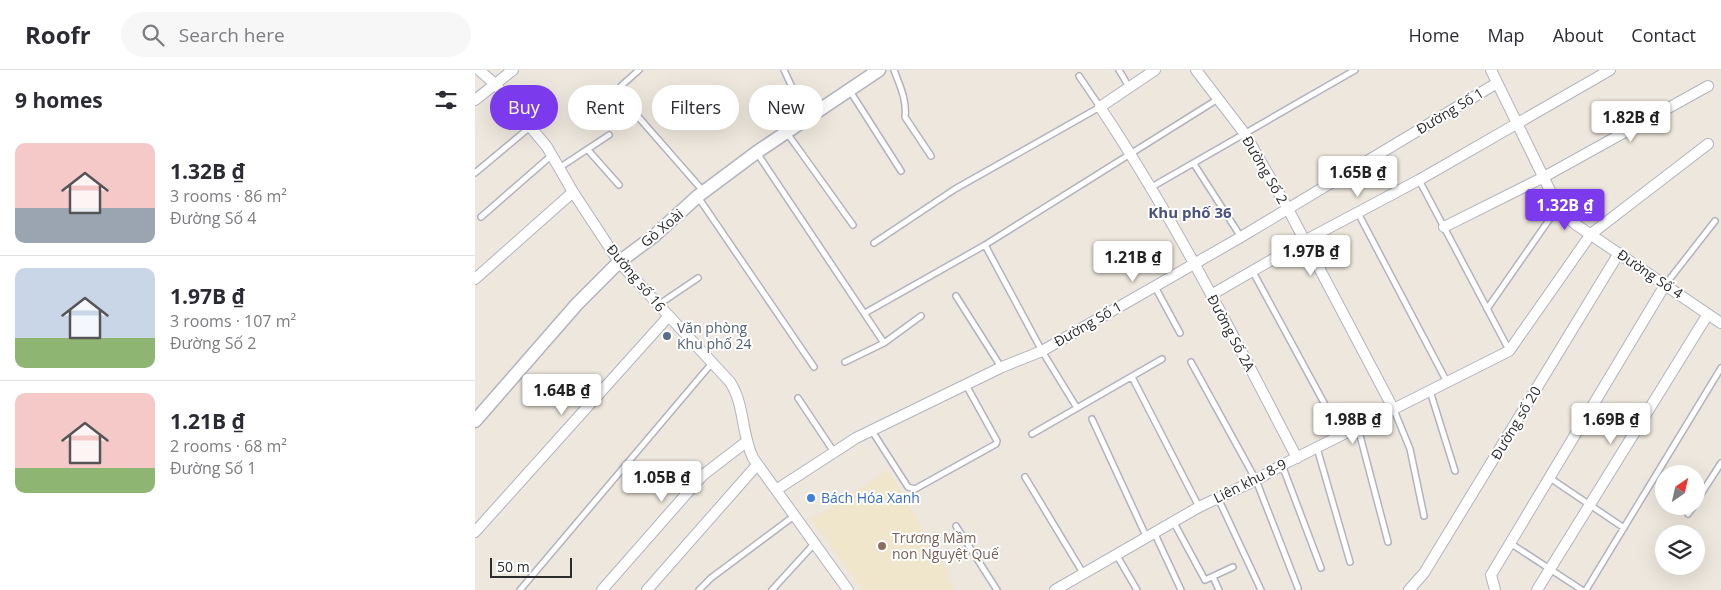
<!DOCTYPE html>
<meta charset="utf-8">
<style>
body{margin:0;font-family:"Open Sans",sans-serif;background:#f7f7f7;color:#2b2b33;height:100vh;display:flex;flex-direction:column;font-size:19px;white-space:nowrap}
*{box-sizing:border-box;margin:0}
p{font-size:16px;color:#7c7c81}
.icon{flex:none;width:28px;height:28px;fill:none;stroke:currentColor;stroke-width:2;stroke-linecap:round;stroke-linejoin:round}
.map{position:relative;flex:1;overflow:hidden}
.sheet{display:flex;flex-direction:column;background:#fff;width:475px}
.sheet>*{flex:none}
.guide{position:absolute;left:15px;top:15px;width:475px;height:45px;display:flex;gap:10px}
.needle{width:32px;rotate:34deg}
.controls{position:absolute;left:1180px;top:395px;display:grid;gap:10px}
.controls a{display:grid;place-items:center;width:50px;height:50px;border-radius:50%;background:#fff;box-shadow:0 5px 20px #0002;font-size:25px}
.scale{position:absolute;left:15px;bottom:12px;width:82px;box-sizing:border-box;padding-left:5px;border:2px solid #2c2c2c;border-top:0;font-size:14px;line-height:18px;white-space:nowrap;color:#2c2c2c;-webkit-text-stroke:4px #fff;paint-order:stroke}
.price{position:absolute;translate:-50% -42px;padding:0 11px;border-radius:5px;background:#fff;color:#222;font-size:16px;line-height:32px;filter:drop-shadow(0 1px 2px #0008)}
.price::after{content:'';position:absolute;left:50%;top:30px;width:15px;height:11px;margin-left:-8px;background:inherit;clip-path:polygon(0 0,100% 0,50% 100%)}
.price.selected{background:#7c3aed;color:#fff}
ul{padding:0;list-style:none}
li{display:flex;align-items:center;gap:15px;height:125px;padding:0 15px}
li+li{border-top:1px solid #e1e1e2}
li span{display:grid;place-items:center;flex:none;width:140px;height:100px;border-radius:10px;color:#555}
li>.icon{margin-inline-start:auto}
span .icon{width:60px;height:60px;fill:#fffc;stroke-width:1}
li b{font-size:21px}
h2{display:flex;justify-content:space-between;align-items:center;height:60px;padding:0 15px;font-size:21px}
.chip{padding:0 18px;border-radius:22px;background:#fff;box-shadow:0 5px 20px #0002;font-size:18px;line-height:45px}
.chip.selected{background:#7c3aed;color:#fff}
header{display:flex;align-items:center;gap:30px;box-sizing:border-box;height:70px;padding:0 25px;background:#fff;border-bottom:1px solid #e1e1e2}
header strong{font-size:24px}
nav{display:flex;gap:28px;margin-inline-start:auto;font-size:18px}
.search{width:350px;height:45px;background:#f7f7f7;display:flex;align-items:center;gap:12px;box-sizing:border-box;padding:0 18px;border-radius:28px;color:#7c7c81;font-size:19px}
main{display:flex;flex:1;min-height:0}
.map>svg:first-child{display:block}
.education{fill:#f0e6cc}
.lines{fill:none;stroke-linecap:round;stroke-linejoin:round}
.service-casing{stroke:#b1b3c0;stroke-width:8}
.minor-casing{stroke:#b1b3c0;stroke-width:12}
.tertiary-casing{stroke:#b1b3c0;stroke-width:15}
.service{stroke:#fff;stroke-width:5}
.minor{stroke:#fff;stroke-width:10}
.tertiary{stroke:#fff;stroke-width:12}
.service-dot{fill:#5c6f8a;stroke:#fff;stroke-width:2}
.shop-dot{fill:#3f7fe0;stroke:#fff;stroke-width:2}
.education-dot{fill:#8d6e63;stroke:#fff;stroke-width:2}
.labels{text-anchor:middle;stroke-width:4;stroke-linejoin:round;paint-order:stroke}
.street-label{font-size:14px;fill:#2c2c2c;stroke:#fff}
.service-label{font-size:14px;fill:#4e5e75;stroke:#fff;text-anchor:start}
.shop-label{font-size:14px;fill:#366cbe;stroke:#fff;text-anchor:start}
.education-label{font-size:14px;fill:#785e54;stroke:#fff;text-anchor:start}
.neighbourhood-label{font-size:15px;font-weight:bold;fill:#49517f;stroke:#fff}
</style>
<header>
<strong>Roofr</strong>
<div class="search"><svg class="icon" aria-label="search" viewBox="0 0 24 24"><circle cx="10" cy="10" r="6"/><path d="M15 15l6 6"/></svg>Search here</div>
<nav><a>Home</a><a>Map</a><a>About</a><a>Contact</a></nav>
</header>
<main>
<section class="sheet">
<h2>9 homes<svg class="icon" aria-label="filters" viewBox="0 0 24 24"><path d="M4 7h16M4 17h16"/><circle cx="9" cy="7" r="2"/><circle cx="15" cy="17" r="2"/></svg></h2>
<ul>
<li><span style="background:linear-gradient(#f6c9c9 65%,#9aa5b1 0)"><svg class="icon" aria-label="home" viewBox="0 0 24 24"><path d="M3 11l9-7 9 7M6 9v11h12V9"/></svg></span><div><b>1.32B ₫</b><p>3 rooms · 86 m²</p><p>Đường Số 4</p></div></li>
<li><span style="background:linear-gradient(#c9d6e8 70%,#8fb573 0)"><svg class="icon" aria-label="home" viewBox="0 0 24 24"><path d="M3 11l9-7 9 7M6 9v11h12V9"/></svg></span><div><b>1.97B ₫</b><p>3 rooms · 107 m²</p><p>Đường Số 2</p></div></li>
<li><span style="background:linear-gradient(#f6c9c9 75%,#8fb573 0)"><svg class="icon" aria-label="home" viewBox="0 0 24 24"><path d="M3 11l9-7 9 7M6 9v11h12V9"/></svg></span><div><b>1.21B ₫</b><p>2 rooms · 68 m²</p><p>Đường Số 1</p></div></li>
</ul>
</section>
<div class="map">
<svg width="1246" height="520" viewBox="0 0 1246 520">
<rect width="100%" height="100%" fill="#eee7dd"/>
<path class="education" d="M 413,400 L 475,504 L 472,506 L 480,520 L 387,520 L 336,449 Z"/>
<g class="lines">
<g class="service-casing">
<path id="service" d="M 164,0 L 146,16 L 145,26 L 229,122
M 309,0 L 331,47
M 419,0 C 425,16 432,30 430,47 L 456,86
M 644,0 L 654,17
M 375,21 L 426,101
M 312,63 L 378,155
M 113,80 L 144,115
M 282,83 L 409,273
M 719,94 L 766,167
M 84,98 L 134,65
M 0,103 L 55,57
M 944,110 L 1034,280
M 675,118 L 880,0
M 223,127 L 339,297
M 883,143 L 972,312
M 6,147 L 77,85
M 399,173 L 480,119 L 625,37 L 604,6
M 510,175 L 567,281 L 602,338
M 778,202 L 867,366
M 679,215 L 705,263
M 1190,215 L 1240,151
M 481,226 L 526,297
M 183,235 L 223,208
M 1012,239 L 1083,137
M 390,243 L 510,175 L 743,29
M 370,292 L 409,273 L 446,246
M 716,292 L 781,410 L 823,518
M 657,307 L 724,437
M 955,321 L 980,401
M 323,328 L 359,382
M 919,340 L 935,379 L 949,446
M 617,349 L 671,466
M 883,358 L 913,472
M 397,361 L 433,417 L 440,419 L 521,374 L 522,371 L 491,315
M 557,364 L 687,289
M 842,378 L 875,492
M 807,395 L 846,498
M 550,407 L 608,503
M 1075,408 L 1149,458
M 743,428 L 786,520
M 1221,432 L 1246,393
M 1213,444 L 1219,436
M 698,451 L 730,510 L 758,497
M 481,456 L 522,520
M 679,462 L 706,520
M 1035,473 L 1107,520
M 641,484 L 662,520
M 738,507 L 744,520
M 45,520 L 237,293
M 224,520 L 236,508 L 319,446
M 297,520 L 339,474
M 1111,520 L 1246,298"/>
</g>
<g class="minor-casing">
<path id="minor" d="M 4,0 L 21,15 L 72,77 L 98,122 L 144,192 L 255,312 C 270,335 266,363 278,388 L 373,520
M 680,0 L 625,37 C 699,148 760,269 822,388
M 721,0 L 770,64 L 813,139 L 919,340
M 1016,0 L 1083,137 L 1100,154 L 1246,253
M 0,30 L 38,0
M 969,157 L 1067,108 L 1233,16
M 0,209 L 98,122
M 736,225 L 831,170 L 944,110 L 1135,0
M 301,420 L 381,368 L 527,297 L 567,281 L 766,167 L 1022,13
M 0,462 L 193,247
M 127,520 L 228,405 L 271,372
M 172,520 L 282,395
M 580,520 L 724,437 L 781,410 L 807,395 L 1034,281 L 1116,164 L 1233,74
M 934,520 L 949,503 L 1144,183
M 1020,520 L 1016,505 L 1190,215
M 1062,520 L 1233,244"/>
</g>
<g class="tertiary-casing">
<path id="tertiary" d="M 0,351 L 102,234 L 144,192 L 179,166 L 223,126 L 282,82 L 404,0"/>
</g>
<use href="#service" class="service"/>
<use href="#minor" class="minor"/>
<use href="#tertiary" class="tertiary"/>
</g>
<circle class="service-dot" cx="192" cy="266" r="5"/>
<circle class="shop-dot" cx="336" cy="428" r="5"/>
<circle class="education-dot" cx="407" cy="476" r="5"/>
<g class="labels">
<g class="street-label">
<text transform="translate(975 41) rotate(-31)" y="5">Đường Số 1</text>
<text transform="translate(790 100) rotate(60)" y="5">Đường Số 2</text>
<text transform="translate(187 158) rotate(-40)" y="5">Gò Xoài</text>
<text transform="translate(1175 204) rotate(34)" y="5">Đường Số 4</text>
<text transform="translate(161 208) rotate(50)" y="5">Đường số 16</text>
<text transform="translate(613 254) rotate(-30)" y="5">Đường Số 1</text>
<text transform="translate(756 263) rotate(62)" y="5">Đường Số 2A</text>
<text transform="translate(1041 353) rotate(-59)" y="5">Đường số 20</text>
<text transform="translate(775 411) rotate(-27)" y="5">Liên khu 8-9</text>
</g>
<g class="service-label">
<text x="202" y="263">Văn phòng<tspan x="202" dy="16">Khu phố 24</tspan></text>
</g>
<g class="shop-label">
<text x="346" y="433">Bách Hóa Xanh</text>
</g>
<g class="education-label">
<text x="417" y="473">Trương Mầm<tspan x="417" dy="16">non Nguyệt Quế</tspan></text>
</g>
<g class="neighbourhood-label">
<text x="715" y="148">Khu phố 36</text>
</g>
</g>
</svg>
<div class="controls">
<a><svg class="needle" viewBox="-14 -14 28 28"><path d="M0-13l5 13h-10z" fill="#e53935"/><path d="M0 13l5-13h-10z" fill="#7c7c81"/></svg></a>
<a><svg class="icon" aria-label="layers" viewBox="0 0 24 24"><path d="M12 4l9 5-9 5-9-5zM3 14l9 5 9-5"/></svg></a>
</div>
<div class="scale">50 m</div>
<b class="price" style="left:1156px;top:73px">1.82B ₫</b>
<b class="price" style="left:883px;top:128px">1.65B ₫</b>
<b class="price selected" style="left:1090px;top:161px">1.32B ₫</b>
<b class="price" style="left:836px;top:207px">1.97B ₫</b>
<b class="price" style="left:658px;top:213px">1.21B ₫</b>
<b class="price" style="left:87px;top:346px">1.64B ₫</b>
<b class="price" style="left:878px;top:375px">1.98B ₫</b>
<b class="price" style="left:1136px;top:375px">1.69B ₫</b>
<b class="price" style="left:187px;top:433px">1.05B ₫</b>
<div class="guide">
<a class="chip selected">Buy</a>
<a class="chip">Rent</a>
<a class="chip">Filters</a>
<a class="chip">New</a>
</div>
</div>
</main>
